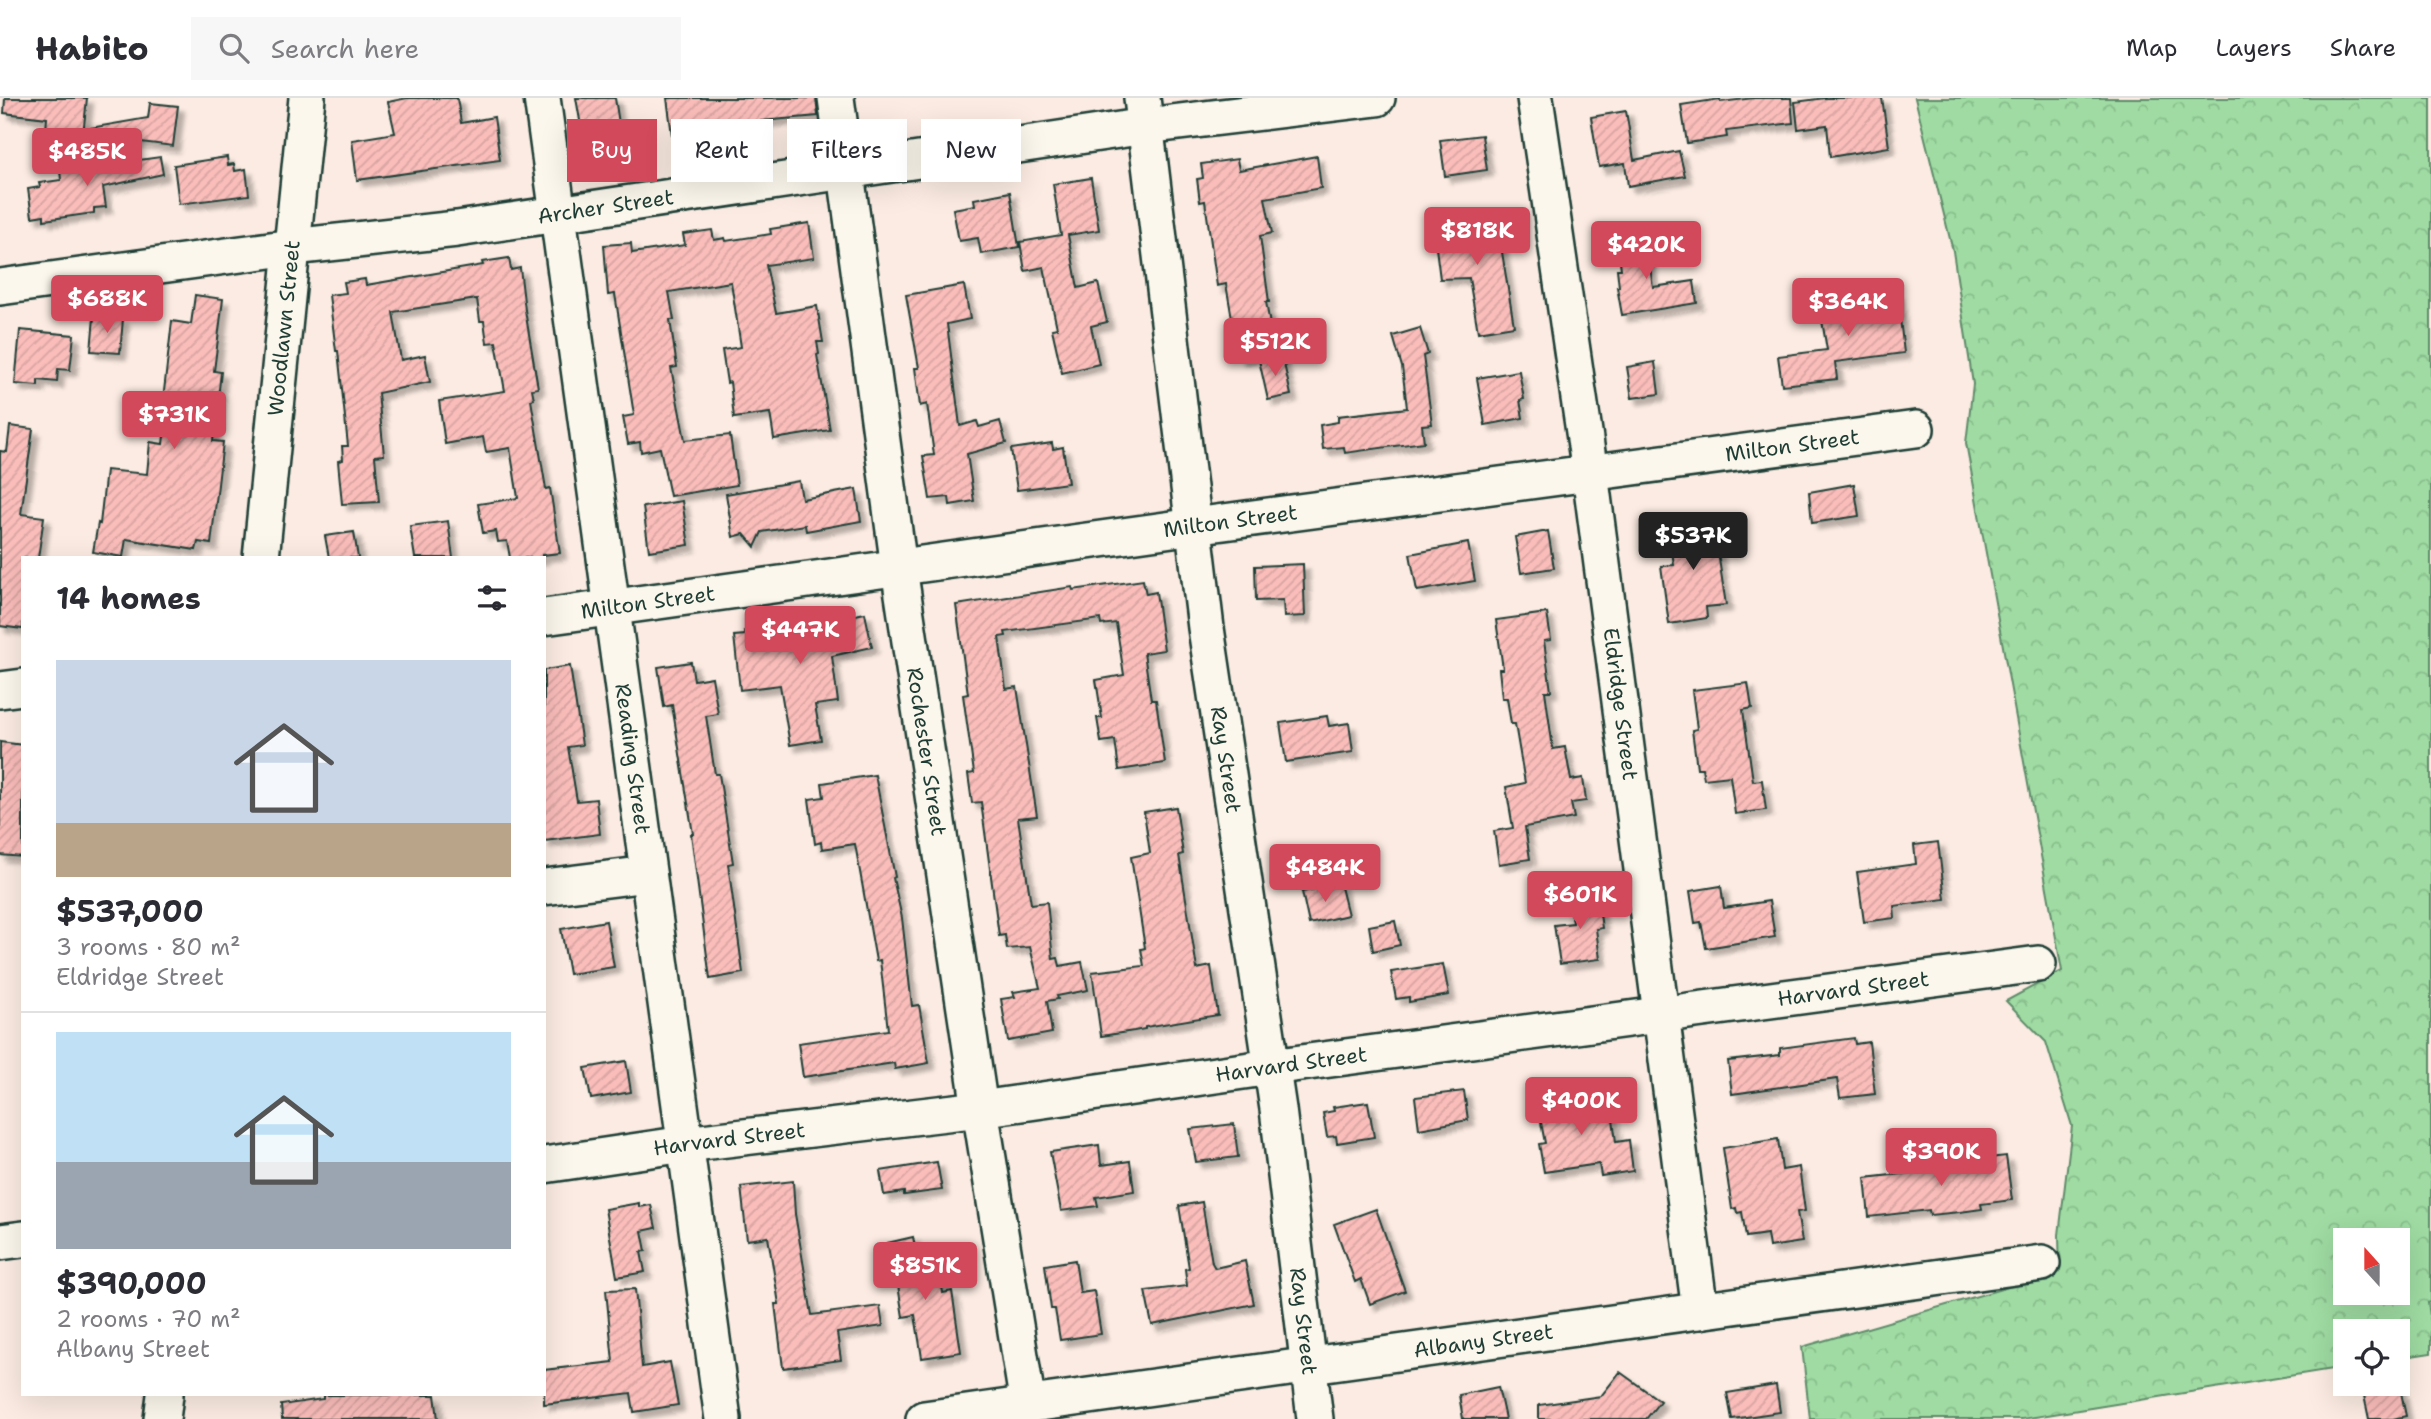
<!DOCTYPE html>
<meta charset="utf-8">
<style>
body{margin:0;font-family:"Shantell Sans",sans-serif;background:#f7f7f7;color:#2b2b33;height:100vh;display:flex;flex-direction:column;font-size:26px;white-space:nowrap}
*{box-sizing:border-box;margin:0}
p{font-size:23px;color:#7c7c81}
.icon{flex:none;width:38px;height:38px;fill:none;stroke:currentColor;stroke-width:2;stroke-linecap:round;stroke-linejoin:round}
.map{position:relative;flex:1;overflow:hidden}
.details{position:absolute;left:21px;top:458px;width:525px;height:840px;display:flex;flex-direction:column;background:#fff;border-radius:0px;box-shadow:0 7px 28px #0002}
.details>*{flex:none}
.hud{position:absolute;left:567px;top:21px;width:665px;height:63px;display:flex;gap:14px}
.needle{width:46px;rotate:339deg}
.buttons{position:absolute;left:2333px;top:1130px;display:grid;gap:14px}
.buttons a{display:grid;place-items:center;width:77px;height:77px;border-radius:0px;background:#fff;box-shadow:0 7px 28px #0002;font-size:35px}
.price{position:absolute;translate:-50% -60px;padding:0 16px;border-radius:7px;background:#d1495b;color:#fff;font-size:23px;line-height:46px;filter:drop-shadow(0 2px 4px #0008)}
.price::after{content:'';position:absolute;left:50%;top:42px;width:21px;height:16px;margin-left:-10px;background:inherit;clip-path:polygon(0 0,100% 0,50% 100%)}
.price.current{background:#222;color:#fff}
ul{padding:0;list-style:none}
li{display:grid;align-content:center;gap:14px;height:371px;padding:0 35px}
li+li{border-top:2px solid #e1e1e2}
li span{display:grid;place-items:center;height:217px;border-radius:0px;color:#555}
li>.icon{margin-inline-start:auto}
span .icon{width:126px;height:126px;fill:#fffc;stroke-width:1}
li b{font-size:30px}
h2{display:flex;justify-content:space-between;align-items:center;height:84px;padding:0 35px;font-size:30px}
.tag{padding:0 24px;border-radius:0px;background:#fff;box-shadow:0 7px 28px #0002;font-size:24px;line-height:63px}
.tag.current{background:#d1495b;color:#fff}
header{display:flex;align-items:center;gap:42px;box-sizing:border-box;height:98px;padding:0 35px;background:#fff;border-bottom:2px solid #e1e1e2}
header strong{font-size:33px}
nav{display:flex;gap:38px;margin-inline-start:auto;font-size:24px}
.search{width:490px;height:63px;background:#f7f7f7;display:flex;align-items:center;gap:18px;box-sizing:border-box;padding:0 24px;border-radius:0px;color:#7c7c81;font-size:26px}
.map>svg:first-child{display:block}
.forest{fill:url(#forest-crowns);stroke:#5f8c6b;stroke-width:2;fill-rule:evenodd}
.building{fill:url(#building-hatch);stroke:#1f3d34;stroke-width:2;filter:url(#shadow)}
.lines{fill:none;stroke-linecap:round;stroke-linejoin:round}
.minor-casing{stroke:#1f3d34;stroke-width:40}
.minor{stroke:#fbf7ec;stroke-width:35}
.labels{text-anchor:middle;stroke-width:6;stroke-linejoin:round;paint-order:stroke}
.street-label{font-size:21px;fill:#1f3d34;stroke:#fbf7ec}
</style>
<header>
<strong>Habito</strong>
<div class="search"><svg class="icon" aria-label="search" viewBox="0 0 24 24"><circle cx="10" cy="10" r="6"/><path d="M15 15l6 6"/></svg>Search here</div>
<nav><a>Map</a><a>Layers</a><a>Share</a></nav>
</header>
<div class="map">
<svg width="2431" height="1321" viewBox="0 0 2431 1321">
<defs>
<pattern id="forest-crowns" width="20" height="18" patternUnits="userSpaceOnUse" patternTransform="scale(1.75)"><rect width="20" height="18" fill="#9fdba2"/><path d="M2 6a3 3 0 1 1 6 0M12 15a3 3 0 1 1 6 0" fill="none" stroke="#88bd8c"/></pattern>
<pattern id="building-hatch" width="6" height="6" patternUnits="userSpaceOnUse" patternTransform="scale(1.75)"><rect width="6" height="6" fill="#fabdba"/><path d="M-1 1l2-2M0 6l6-6M5 7l2-2" fill="none" stroke="#d6a3a0"/></pattern>
<filter id="shadow"><feDropShadow dx="6" dy="6" stdDeviation="2" flood-color="#0004"/></filter>
</defs>
<rect width="100%" height="100%" fill="#fbebe2"/>
<filter id="ink" filterUnits="userSpaceOnUse"><feTurbulence type="fractalNoise" baseFrequency=".0143" numOctaves="2"/><feDisplacementMap in="SourceGraphic" scale="14" xChannelSelector="R" yChannelSelector="G"/><feConvolveMatrix kernelMatrix="1 2 1 2 8 2 1 2 1" color-interpolation-filters="sRGB"/></filter>
<g filter="url(#ink)">
<path class="forest" d="M 1915,0 L 2431,0 L 2431,1204 L 2428,1205 L 2431,1224 L 2431,1255 L 2398,1260 L 2398,1234 L 2345,1234 L 2345,1269 L 2022,1321 L 1810,1321 L 1802,1249 L 2060,1174 L 2059,1137 L 2072,1028 L 2046,944 L 2006,903 L 2062,873 L 1966,345 L 1973,286 L 1953,153 ZM 2345,1143 L 2398,1143 L 2398,1195 L 2345,1195 Z"/>
<path class="building" d="M 5,0 L 87,0 L 83,37 L 46,32 L 47,20 L 4,15 Z
M 407,0 L 457,0 L 461,25 L 494,19 L 500,62 L 357,82 L 352,42 L 395,35 L 388,4 Z
M 576,0 L 615,0 L 621,38 L 584,45 Z
M 667,0 L 816,0 L 818,18 L 717,27 L 718,30 L 672,37 Z
M 1754,0 L 1791,0 L 1793,25 L 1726,33 L 1727,39 L 1687,45 L 1681,7 L 1720,1 L 1721,4 Z
M 1825,0 L 1882,0 L 1889,49 L 1830,59 L 1827,27 L 1798,31 L 1795,4 Z
M 150,5 L 178,8 L 173,48 L 84,37 L 84,31 L 148,20 Z
M 1626,13 L 1634,62 L 1679,53 L 1685,78 L 1628,88 L 1625,65 L 1599,69 L 1591,19 Z
M 1482,37 L 1487,72 L 1445,78 L 1440,42 Z
M 1317,58 L 1321,90 L 1265,100 L 1272,135 L 1260,138 L 1269,204 L 1266,204 L 1275,255 L 1239,261 L 1226,186 L 1217,188 L 1205,103 L 1200,104 L 1197,81 L 1203,80 L 1201,66 L 1237,61 L 1239,72 Z
M 160,59 L 163,76 L 103,89 L 106,109 L 94,110 L 94,115 L 44,122 L 44,117 L 32,119 L 28,91 L 40,89 L 39,85 L 61,82 L 60,73 Z
M 227,59 L 228,67 L 234,66 L 235,73 L 246,71 L 249,97 L 179,106 L 174,67 Z
M 1091,80 L 1099,132 L 1068,137 L 1078,190 L 1098,185 L 1107,224 L 1091,228 L 1099,266 L 1062,275 L 1052,231 L 1057,230 L 1044,169 L 1025,173 L 1020,144 L 1061,137 L 1053,86 Z
M 1010,94 L 1019,149 L 981,156 L 978,140 L 959,143 L 953,111 L 975,107 L 974,101 Z
M 1496,117 L 1514,228 L 1478,234 L 1469,180 L 1440,181 L 1433,127 Z
M 809,125 L 814,160 L 766,167 L 776,215 L 817,208 L 823,244 L 817,244 L 819,256 L 817,257 L 830,332 L 774,341 L 770,315 L 734,320 L 730,284 L 727,285 L 722,252 L 741,249 L 731,184 L 669,194 L 674,222 L 670,222 L 677,269 L 671,270 L 685,342 L 730,337 L 737,387 L 670,398 L 660,350 L 641,354 L 640,344 L 628,346 L 623,319 L 634,317 L 615,196 L 608,197 L 604,147 L 631,145 L 632,155 L 685,147 L 683,136 L 712,132 L 714,142 L 725,140 L 726,143 L 771,136 L 770,131 Z
M 1645,135 L 1653,189 L 1694,183 L 1697,205 L 1622,217 L 1617,189 L 1619,189 L 1617,171 L 1621,171 L 1617,140 Z
M 509,160 L 511,172 L 520,170 L 525,212 L 538,290 L 532,291 L 534,301 L 531,302 L 546,391 L 550,390 L 560,455 L 542,457 L 542,460 L 510,460 L 507,443 L 498,444 L 496,433 L 483,435 L 478,406 L 518,400 L 510,350 L 486,354 L 483,339 L 445,346 L 439,303 L 505,293 L 496,244 L 487,245 L 484,223 L 480,223 L 477,201 L 393,214 L 401,262 L 425,257 L 430,284 L 378,295 L 384,357 L 375,358 L 379,404 L 342,406 L 338,363 L 343,362 L 342,348 L 348,348 L 338,253 L 336,253 L 329,197 L 346,195 L 344,184 L 365,181 L 366,187 L 483,167 L 482,164 Z
M 964,187 L 970,221 L 947,226 L 960,328 L 977,323 L 979,329 L 1000,323 L 1006,345 L 967,356 L 974,403 L 950,407 L 949,399 L 930,401 L 923,358 L 934,357 L 927,306 L 920,308 L 915,270 L 919,270 L 906,197 Z
M 1897,195 L 1904,255 L 1835,264 L 1837,281 L 1782,287 L 1778,258 L 1827,252 L 1819,205 Z
M 195,197 L 223,201 L 214,273 L 221,274 L 213,343 L 223,344 L 211,446 L 198,444 L 196,452 L 126,441 L 123,459 L 93,454 L 98,425 L 100,426 L 106,372 L 147,376 L 150,344 L 163,346 L 168,303 L 163,302 L 172,223 L 191,226 Z
M 94,219 L 123,221 L 120,255 L 91,253 Z
M 1420,230 L 1428,256 L 1423,258 L 1432,326 L 1422,327 L 1424,344 L 1345,355 L 1344,349 L 1323,351 L 1320,327 L 1338,324 L 1338,318 L 1407,310 L 1402,269 L 1393,238 Z
M 20,232 L 74,237 L 70,272 L 58,271 L 57,284 L 38,282 L 38,288 L 15,286 Z
M 1282,257 L 1291,297 L 1268,302 L 1259,262 Z
M 1655,264 L 1659,296 L 1632,300 L 1627,269 Z
M 1519,273 L 1524,301 L 1520,302 L 1523,320 L 1485,327 L 1477,280 Z
M 10,328 L 33,331 L 21,416 L 44,419 L 38,460 L 23,460 L 23,531 L 0,528 L 0,353 L 7,354 Z
M 1052,345 L 1053,351 L 1063,349 L 1068,385 L 1017,392 L 1011,351 Z
M 799,383 L 802,401 L 856,391 L 861,423 L 806,433 L 805,427 L 762,434 L 755,449 L 744,436 L 733,439 L 726,396 Z
M 1854,386 L 1859,418 L 1812,425 L 1809,394 Z
M 682,403 L 689,447 L 649,453 L 643,409 Z
M 1705,418 L 1707,430 L 1714,428 L 1726,507 L 1706,509 L 1707,520 L 1669,526 L 1661,468 L 1674,467 L 1672,453 L 1676,453 L 1672,424 Z
M 448,423 L 453,460 L 415,460 L 410,428 Z
M 1548,433 L 1554,470 L 1521,475 L 1515,439 Z
M 354,434 L 358,460 L 329,460 L 325,438 Z
M 1468,445 L 1475,483 L 1417,493 L 1410,456 Z
M 1303,466 L 1305,518 L 1284,519 L 1283,502 L 1256,503 L 1255,468 Z
M 1143,482 L 1146,496 L 1156,494 L 1164,552 L 1144,555 L 1151,602 L 1156,602 L 1165,665 L 1119,672 L 1115,642 L 1101,644 L 1097,620 L 1102,620 L 1096,582 L 1124,577 L 1116,525 L 1101,527 L 1100,521 L 1005,534 L 1006,538 L 999,539 L 1006,591 L 1017,589 L 1037,718 L 1018,720 L 1031,806 L 1047,804 L 1053,861 L 1058,860 L 1060,868 L 1082,864 L 1088,892 L 1057,898 L 1058,901 L 1047,903 L 1052,935 L 1008,943 L 1001,901 L 1015,899 L 1013,894 L 1040,890 L 1030,849 L 1007,851 L 1005,837 L 999,838 L 981,704 L 972,705 L 968,676 L 974,675 L 963,597 L 968,596 L 956,507 L 1072,489 L 1073,492 Z
M 865,515 L 872,549 L 832,558 L 838,604 L 815,607 L 821,642 L 790,647 L 780,587 L 740,592 L 734,538 L 745,537 L 744,533 L 786,528 L 787,531 Z
M 1547,515 L 1551,542 L 1544,543 L 1551,593 L 1545,593 L 1553,651 L 1565,649 L 1571,682 L 1583,680 L 1586,703 L 1571,705 L 1574,720 L 1525,729 L 1530,761 L 1499,766 L 1494,733 L 1513,730 L 1506,689 L 1525,685 L 1515,626 L 1511,626 L 1507,600 L 1502,600 L 1499,571 L 1503,571 L 1496,522 Z
M 691,564 L 694,582 L 712,579 L 718,616 L 706,618 L 715,676 L 719,676 L 733,765 L 728,766 L 743,875 L 710,881 L 691,736 L 693,736 L 672,607 L 664,609 L 658,569 Z
M 570,568 L 582,647 L 568,649 L 577,703 L 596,701 L 600,736 L 544,743 L 544,572 Z
M 1748,585 L 1752,610 L 1743,612 L 1753,683 L 1762,682 L 1766,712 L 1735,716 L 1730,678 L 1704,681 L 1702,670 L 1697,670 L 1692,632 L 1697,631 L 1692,592 Z
M 1327,618 L 1329,628 L 1349,625 L 1353,654 L 1286,664 L 1280,625 Z
M 0,644 L 23,647 L 23,759 L 0,757 Z
M 875,677 L 895,779 L 893,780 L 902,820 L 912,908 L 919,907 L 929,965 L 895,971 L 894,965 L 803,979 L 798,945 L 888,932 L 880,862 L 876,863 L 855,746 L 822,751 L 821,744 L 815,746 L 809,701 L 824,699 L 822,685 Z
M 1176,709 L 1183,756 L 1179,757 L 1197,871 L 1211,868 L 1218,917 L 1145,929 L 1145,931 L 1134,933 L 1101,938 L 1092,874 L 1144,868 L 1141,851 L 1145,850 L 1131,759 L 1150,755 L 1144,714 Z
M 1938,744 L 1945,801 L 1894,808 L 1895,820 L 1864,824 L 1857,774 L 1916,766 L 1914,747 Z
M 1340,785 L 1348,817 L 1309,826 L 1302,794 Z
M 1721,788 L 1724,810 L 1769,803 L 1775,839 L 1706,850 L 1701,824 L 1695,825 L 1690,793 Z
M 1597,795 L 1602,830 L 1596,831 L 1600,861 L 1560,866 L 1554,827 L 1573,825 L 1569,799 Z
M 606,823 L 614,869 L 569,876 L 561,831 Z
M 1395,823 L 1400,847 L 1373,853 L 1369,828 Z
M 1443,866 L 1449,897 L 1409,904 L 1409,899 L 1396,901 L 1391,874 Z
M 1854,940 L 1855,946 L 1869,944 L 1875,996 L 1840,1000 L 1837,981 L 1732,996 L 1728,963 L 1780,957 L 1780,950 Z
M 626,963 L 631,994 L 591,1001 L 585,970 Z
M 1464,993 L 1468,1022 L 1419,1031 L 1415,999 Z
M 1581,997 L 1582,1007 L 1606,1004 L 1608,1013 L 1612,1013 L 1616,1044 L 1629,1042 L 1633,1073 L 1601,1078 L 1599,1066 L 1544,1074 L 1539,1046 L 1545,1045 L 1538,1009 L 1542,1008 L 1541,1003 Z
M 1368,1004 L 1374,1039 L 1337,1045 L 1336,1038 L 1327,1039 L 1323,1015 L 1334,1013 L 1333,1009 Z
M 1234,1026 L 1238,1059 L 1196,1064 L 1190,1031 Z
M 1778,1041 L 1782,1072 L 1799,1069 L 1805,1113 L 1797,1114 L 1802,1144 L 1769,1149 L 1767,1136 L 1746,1139 L 1742,1114 L 1737,1115 L 1736,1110 L 1732,1111 L 1723,1050 Z
M 1099,1047 L 1101,1067 L 1130,1063 L 1134,1093 L 1096,1099 L 1098,1108 L 1061,1113 L 1050,1054 Z
M 2006,1058 L 2012,1102 L 1981,1106 L 1982,1111 L 1960,1114 L 1930,1117 L 1929,1112 L 1869,1119 L 1865,1080 L 1918,1074 L 1917,1068 Z
M 937,1064 L 942,1092 L 904,1097 L 904,1094 L 884,1097 L 880,1073 Z
M 793,1083 L 795,1116 L 812,1217 L 880,1208 L 883,1228 L 837,1235 L 841,1262 L 783,1270 L 775,1206 L 779,1206 L 768,1139 L 747,1142 L 741,1089 Z
M 1202,1104 L 1212,1165 L 1215,1170 L 1245,1163 L 1254,1206 L 1152,1227 L 1145,1193 L 1187,1188 L 1185,1171 L 1189,1170 L 1179,1108 Z
M 639,1105 L 639,1109 L 651,1107 L 656,1130 L 642,1133 L 646,1153 L 641,1154 L 645,1174 L 617,1179 L 605,1111 Z
M 1376,1111 L 1405,1193 L 1370,1206 L 1361,1181 L 1355,1184 L 1334,1126 Z
M 913,1139 L 921,1178 L 940,1175 L 943,1195 L 952,1193 L 961,1254 L 922,1260 L 915,1217 L 903,1219 L 895,1168 L 892,1169 L 887,1145 Z
M 1075,1162 L 1080,1195 L 1094,1193 L 1101,1236 L 1060,1242 L 1055,1211 L 1051,1211 L 1045,1167 Z
M 635,1191 L 642,1269 L 670,1264 L 678,1307 L 634,1314 L 631,1295 L 544,1306 L 544,1272 L 613,1264 L 606,1192 Z
M 1620,1274 L 1660,1303 L 1646,1321 L 1539,1321 L 1539,1307 L 1601,1298 Z
M 2399,1285 L 2406,1318 L 2393,1321 L 2369,1321 L 2363,1293 Z
M 1776,1287 L 1780,1314 L 1732,1321 L 1727,1295 Z
M 1498,1289 L 1505,1321 L 1463,1321 L 1459,1297 Z
M 323,1297 L 435,1297 L 438,1321 L 282,1321 L 281,1307 L 323,1301 Z"/>
<g class="lines">
<g class="minor-casing">
<g id="minor">
<path id="s1" d="M 542,0 L 723,1321"/>
<path id="s2" d="M 836,0 L 899,470 L 980,1011 L 1028,1307"/>
<path id="s3" d="M 1142,0 L 1206,530 L 1278,1011 L 1315,1321"/>
<path id="s4" d="M 1535,0 L 1590,375 L 1700,1213"/>
<path id="s5" d="M 0,189 L 292,149 L 457,131 L 1146,28 L 1377,0"/>
<path id="s6" d="M 261,460 L 307,0"/>
<path id="s7" d="M 544,519 L 1194,428 L 1916,331"/>
<path d="M 0,592 L 23,589"/>
<path d="M 544,789 L 648,776"/>
<path id="s8" d="M 544,1067 L 685,1046 L 980,1011 L 1271,969 L 2038,866"/>
<path d="M 0,1144 L 23,1141"/>
<path d="M 162,1321 L 165,1297"/>
<path id="s9" d="M 924,1321 L 2042,1165"/>
</g>
</g>
<use href="#minor" class="minor"/>
</g>
</g>
<g class="labels">
<g class="street-label">
<text dy="7" stroke="none"><textPath href="#s5" startOffset="611">Archer Street</textPath></text>
<text dy="7" stroke="none"><textPath href="#s6" startOffset="231">Woodlawn Street</textPath></text>
<text dy="7" stroke="none"><textPath href="#s7" startOffset="1260">Milton Street</textPath></text>
<text dy="7" stroke="none"><textPath href="#s7" startOffset="693">Milton Street</textPath></text>
<text dy="7" stroke="none"><textPath href="#s7" startOffset="105">Milton Street</textPath></text>
<text dy="7" stroke="none"><textPath href="#s4" startOffset="612">Eldridge Street</textPath></text>
<text dy="7" stroke="none"><textPath href="#s2" startOffset="660">Rochester Street</textPath></text>
<text dy="7" stroke="none"><textPath href="#s1" startOffset="667">Reading Street</textPath></text>
<text dy="7" stroke="none"><textPath href="#s3" startOffset="667">Ray Street</textPath></text>
<text dy="7" stroke="none"><textPath href="#s8" startOffset="1321">Harvard Street</textPath></text>
<text dy="7" stroke="none"><textPath href="#s8" startOffset="754">Harvard Street</textPath></text>
<text dy="7" stroke="none"><textPath href="#s8" startOffset="187">Harvard Street</textPath></text>
<text dy="7" stroke="none"><textPath href="#s3" startOffset="1234">Ray Street</textPath></text>
<text dy="7" stroke="none"><textPath href="#s9" startOffset="565">Albany Street</textPath></text>
</g>
</g>
</svg>
<div class="buttons">
<a><svg class="needle" viewBox="-14 -14 28 28"><path d="M0-13l5 13h-10z" fill="#e53935"/><path d="M0 13l5-13h-10z" fill="#7c7c81"/></svg></a>
<a><svg class="icon" aria-label="locate" viewBox="0 0 24 24"><circle cx="12" cy="12" r="6"/><path d="M12 2v4M12 18v4M2 12h4M18 12h4"/></svg></a>
</div>
<b class="price" style="left:87px;top:90px">$485K</b>
<b class="price" style="left:1477px;top:169px">$818K</b>
<b class="price" style="left:1646px;top:183px">$420K</b>
<b class="price" style="left:107px;top:237px">$688K</b>
<b class="price" style="left:1848px;top:240px">$364K</b>
<b class="price" style="left:1275px;top:280px">$512K</b>
<b class="price" style="left:174px;top:353px">$731K</b>
<b class="price current" style="left:1693px;top:474px">$537K</b>
<b class="price" style="left:800px;top:568px">$447K</b>
<b class="price" style="left:1325px;top:806px">$484K</b>
<b class="price" style="left:1580px;top:833px">$601K</b>
<b class="price" style="left:1581px;top:1039px">$400K</b>
<b class="price" style="left:1941px;top:1090px">$390K</b>
<b class="price" style="left:925px;top:1204px">$851K</b>
<div class="hud">
<a class="tag current">Buy</a>
<a class="tag">Rent</a>
<a class="tag">Filters</a>
<a class="tag">New</a>
</div>
<section class="details">
<h2>14 homes<svg class="icon" aria-label="filters" viewBox="0 0 24 24"><path d="M4 7h16M4 17h16"/><circle cx="9" cy="7" r="2"/><circle cx="15" cy="17" r="2"/></svg></h2>
<ul>
<li><span style="background:linear-gradient(#c9d6e8 75%,#b9a48a 0)"><svg class="icon" aria-label="home" viewBox="0 0 24 24"><path d="M3 11l9-7 9 7M6 9v11h12V9"/></svg></span><div><b>$537,000</b><p>3 rooms · 80 m²</p><p>Eldridge Street</p></div></li>
<li><span style="background:linear-gradient(#bfe0f5 60%,#9aa5b1 0)"><svg class="icon" aria-label="home" viewBox="0 0 24 24"><path d="M3 11l9-7 9 7M6 9v11h12V9"/></svg></span><div><b>$390,000</b><p>2 rooms · 70 m²</p><p>Albany Street</p></div></li>
</ul>
</section>
</div>
